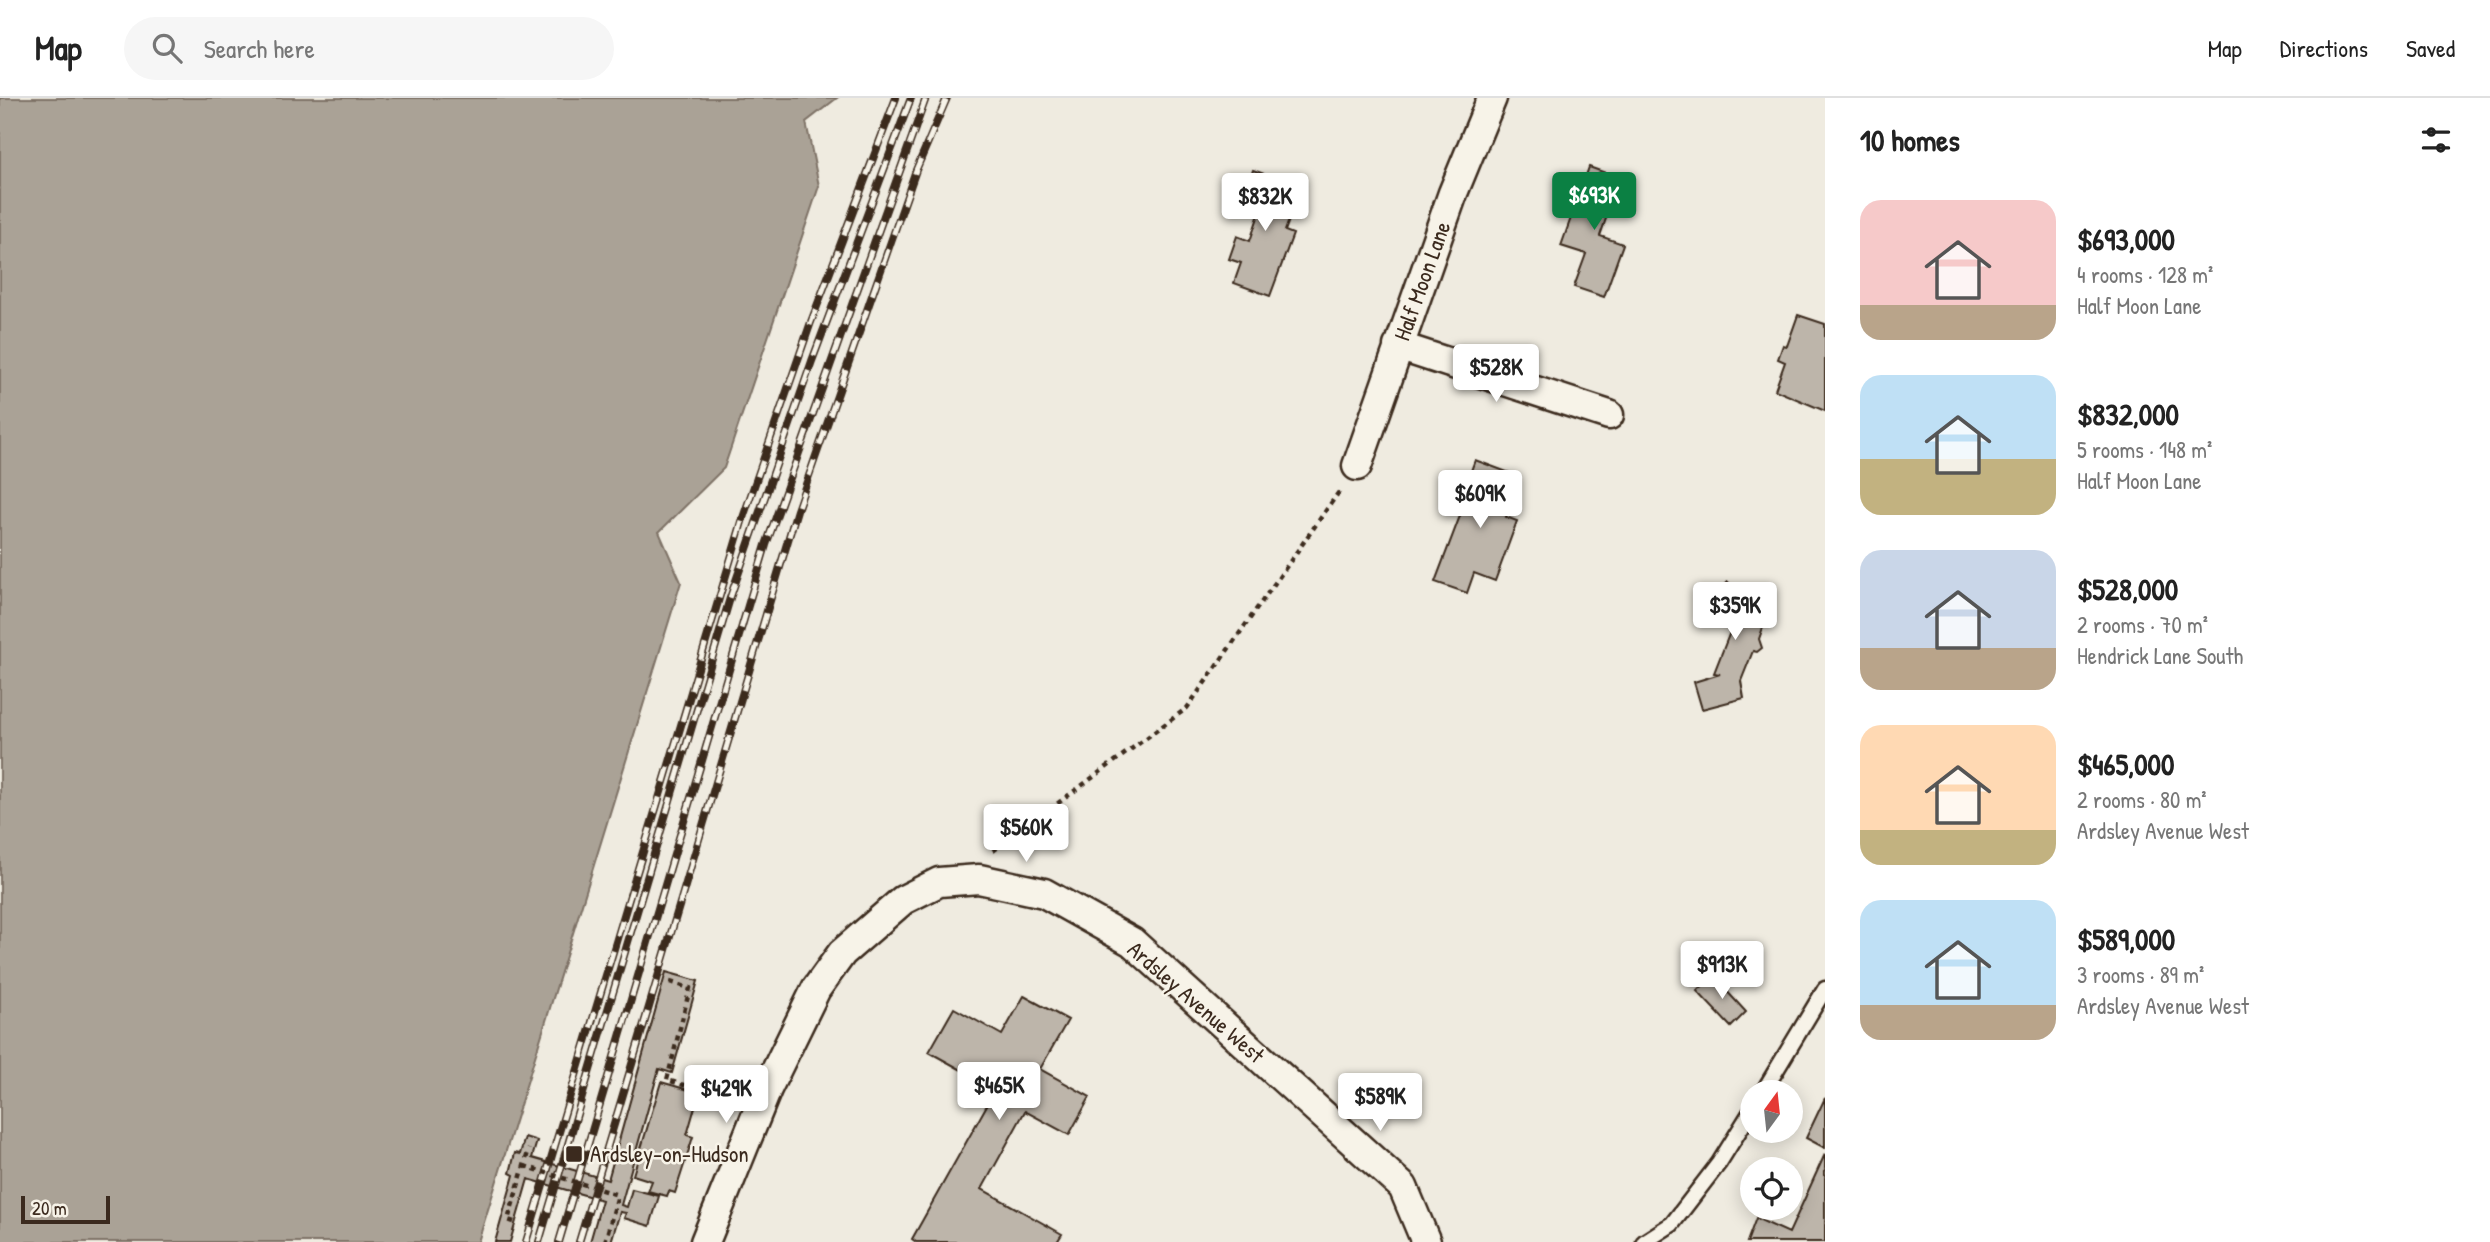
<!DOCTYPE html>
<meta charset="utf-8">
<style>
body{margin:0;font-family:"Patrick Hand",sans-serif;background:#f6f6f6;color:#222;height:100vh;display:flex;flex-direction:column;font-size:26px;white-space:nowrap}
*{box-sizing:border-box;margin:0}
p{font-size:23px;color:#767676}
.icon{flex:none;width:38px;height:38px;fill:none;stroke:currentColor;stroke-width:2;stroke-linecap:round;stroke-linejoin:round}
.map{position:relative;flex:1;overflow:hidden}
.side{display:flex;flex-direction:column;background:#fff;width:665px}
.side>*{flex:none}
.needle{width:46px;rotate:15deg}
.buttons{position:absolute;left:1740px;top:982px;display:grid;gap:14px}
.buttons a{display:grid;place-items:center;width:63px;height:63px;border-radius:50%;background:#fff;box-shadow:0 4px 18px #0003;font-size:35px}
.scale{position:absolute;left:21px;bottom:18px;width:89px;box-sizing:border-box;padding-left:7px;border:4px solid #3b2a1e;border-top:0;font-size:19px;line-height:24px;white-space:nowrap;color:#3b2a1e;-webkit-text-stroke:5px #f7f3e8;paint-order:stroke}
.price{position:absolute;translate:-50% -60px;padding:0 16px;border-radius:7px;background:#fff;color:#222;font-size:23px;line-height:46px;filter:drop-shadow(0 2px 4px #0008)}
.price::after{content:'';position:absolute;left:50%;top:42px;width:21px;height:16px;margin-left:-10px;background:inherit;clip-path:polygon(0 0,100% 0,50% 100%)}
.price.current{background:#0b8043;color:#fff}
ul{padding:0;list-style:none}
li{display:flex;align-items:center;gap:21px;height:175px;padding:0 35px}
li span{display:grid;place-items:center;flex:none;width:196px;height:140px;border-radius:21px;color:#555}
li>.icon{margin-inline-start:auto}
span .icon{width:84px;height:84px;fill:#fffc;stroke-width:1}
li b{font-size:30px}
h2{display:flex;justify-content:space-between;align-items:center;height:84px;padding:0 35px;font-size:30px}
header{display:flex;align-items:center;gap:42px;box-sizing:border-box;height:98px;padding:0 35px;background:#fff;border-bottom:2px solid #e0e0e0}
header strong{font-size:33px}
nav{display:flex;gap:38px;margin-inline-start:auto;font-size:24px}
.search{width:490px;height:63px;background:#f6f6f6;display:flex;align-items:center;gap:18px;box-sizing:border-box;padding:0 24px;border-radius:38px;color:#767676;font-size:26px}
main{display:flex;flex:1;min-height:0}
.map>svg:first-child{display:block}
.water{fill:#aaa296;stroke:#7e7266;stroke-width:2}
.building{fill:#bdb5aa;stroke:#3b2a1e;stroke-width:2}
.lines{fill:none;stroke-linecap:round;stroke-linejoin:round}
.service-casing{stroke:#3b2a1e;stroke-width:19}
.minor-casing{stroke:#3b2a1e;stroke-width:33}
.path{stroke:#3b2a1e;stroke-width:4.5;stroke-dasharray:5 5;stroke-linecap:butt}
.service{stroke:#f7f3e8;stroke-width:14}
.minor{stroke:#f7f3e8;stroke-width:28}
.rail-casing{stroke:#3b2a1e;stroke-width:8}
.rail{stroke:#f7f3e8;stroke-width:5;stroke-dasharray:16;stroke-linecap:butt}
.path-bridge{stroke:#3b2a1e;stroke-width:4.5;stroke-dasharray:5 5;stroke-linecap:butt}
.poi-dot{fill:#3b2a1e;stroke:#f7f3e8;stroke-width:2.5}
.labels{text-anchor:middle;stroke-width:5;stroke-linejoin:round;paint-order:stroke}
.street-label{font-size:23px;fill:#3b2a1e;stroke:#f7f3e8}
.poi-label{font-size:23px;fill:#3b2a1e;stroke:#f7f3e8;text-anchor:start}
</style>
<header>
<strong>Map</strong>
<div class="search"><svg class="icon" aria-label="search" viewBox="0 0 24 24"><circle cx="10" cy="10" r="6"/><path d="M15 15l6 6"/></svg>Search here</div>
<nav><a>Map</a><a>Directions</a><a>Saved</a></nav>
</header>
<main>
<div class="map">
<svg width="1825" height="1144" viewBox="0 0 1825 1144">
<rect width="100%" height="100%" fill="#efebe0"/>
<filter id="ink" filterUnits="userSpaceOnUse"><feTurbulence type="fractalNoise" baseFrequency=".0143" numOctaves="2"/><feDisplacementMap in="SourceGraphic" scale="14" xChannelSelector="R" yChannelSelector="G"/><feConvolveMatrix kernelMatrix="1 2 1 2 8 2 1 2 1" color-interpolation-filters="sRGB"/></filter>
<g filter="url(#ink)">
<path class="water" d="M 0,0 L 837,0 L 806,24 L 819,88 L 724,370 L 659,434 L 681,484 L 478,1144 L 0,1144 Z"/>
<path class="building" d="M 1589,69 L 1620,80 L 1600,138 L 1623,146 L 1604,199 L 1574,189 L 1586,156 L 1561,148 Z
M 1253,72 L 1301,89 L 1285,133 L 1293,136 L 1270,198 L 1234,185 L 1241,165 L 1229,161 L 1237,138 L 1250,143 L 1261,110 L 1242,103 Z
M 1798,217 L 1825,226 L 1825,313 L 1775,292 L 1785,264 L 1778,261 L 1783,247 L 1787,248 Z
M 1475,362 L 1510,375 L 1504,391 L 1515,395 L 1506,419 L 1517,423 L 1495,483 L 1474,475 L 1467,495 L 1435,484 L 1469,394 L 1464,392 Z
M 1728,484 L 1742,498 L 1750,495 L 1752,498 L 1756,491 L 1764,489 L 1772,496 L 1773,501 L 1759,541 L 1762,550 L 1757,554 L 1753,553 L 1741,583 L 1744,600 L 1702,611 L 1694,584 L 1720,576 L 1714,575 L 1730,534 L 1706,506 Z
M 666,874 L 698,883 L 672,975 L 659,971 L 621,1107 L 627,1109 L 632,1091 L 659,1098 L 650,1128 L 624,1120 L 626,1115 L 620,1114 L 611,1144 L 590,1144 L 602,1102 L 528,1081 L 510,1144 L 495,1144 L 514,1077 L 510,1075 L 515,1055 L 520,1056 L 525,1039 L 537,1043 L 532,1060 L 608,1082 Z
M 1713,878 L 1746,914 L 1731,929 L 1697,893 Z
M 1024,898 L 1068,922 L 1040,971 L 1090,999 L 1069,1037 L 1025,1013 L 982,1091 L 1062,1136 L 1057,1144 L 916,1144 L 912,1141 L 996,991 L 929,954 L 954,910 L 1002,937 Z
M 661,984 L 699,995 L 687,1037 L 693,1039 L 675,1095 L 669,1093 L 667,1098 L 648,1093 L 652,1083 L 633,1077 Z
M 1825,1000 L 1825,1050 L 1806,1040 Z
M 1825,1056 L 1825,1144 L 1747,1144 L 1756,1120 L 1789,1135 Z"/>
<g class="lines">
<g class="service-casing">
<path id="service" d="M 1763,994 L 1825,891
M 1644,1144 L 1672,1126 L 1719,1065 L 1752,1012"/>
</g>
<g class="minor-casing">
<path id="minor" d="M 1398,248 L 1609,317
M 1357,368 L 1453,95 L 1492,0
M 705,1144 L 767,991 L 816,891 L 842,855 L 903,802 L 939,784 L 979,781 L 1044,795 L 1132,844 L 1403,1089 L 1426,1144"/>
</g>
<path class="path" d="M 993,753 L 1187,610 L 1341,391
M 670,884 L 690,890 L 667,982 L 711,995
M 514,1124 L 508,1122 L 529,1051
M 605,1144 L 618,1097"/>
<use href="#service" class="service"/>
<use href="#minor" class="minor"/>
<g class="rail-casing">
<path id="rail" d="M 526,1144 L 744,417 L 811,224 L 896,0
M 539,1144 L 730,500 L 812,263 L 911,0
M 559,1144 L 766,447 L 926,0
M 579,1144 L 797,412 L 916,72 L 947,0"/>
</g>
<use href="#rail" class="rail"/>
<path class="path-bridge" d="M 524,1068 L 618,1097"/>
</g>
</g>
<rect class="poi-dot" x="565" y="1047" width="18" height="18" rx="3.5"/>
<g class="labels">
<g class="street-label">
<text transform="translate(1422 183) rotate(-70)" y="8">Half Moon Lane</text>
<text transform="translate(1196 904) rotate(41)" y="8">Ardsley Avenue West</text>
</g>
<g class="poi-label">
<text x="590" y="1064">Ardsley-on-Hudson</text>
</g>
</g>
</svg>
<div class="buttons">
<a><svg class="needle" viewBox="-14 -14 28 28"><path d="M0-13l5 13h-10z" fill="#e53935"/><path d="M0 13l5-13h-10z" fill="#767676"/></svg></a>
<a><svg class="icon" aria-label="locate" viewBox="0 0 24 24"><circle cx="12" cy="12" r="6"/><path d="M12 2v4M12 18v4M2 12h4M18 12h4"/></svg></a>
</div>
<div class="scale">20 m</div>
<b class="price current" style="left:1594px;top:134px">$693K</b>
<b class="price" style="left:1265px;top:135px">$832K</b>
<b class="price" style="left:1496px;top:306px">$528K</b>
<b class="price" style="left:1480px;top:432px">$609K</b>
<b class="price" style="left:1735px;top:544px">$359K</b>
<b class="price" style="left:1026px;top:766px">$560K</b>
<b class="price" style="left:1722px;top:903px">$913K</b>
<b class="price" style="left:999px;top:1024px">$465K</b>
<b class="price" style="left:726px;top:1027px">$429K</b>
<b class="price" style="left:1380px;top:1035px">$589K</b>
</div>
<section class="side">
<h2>10 homes<svg class="icon" aria-label="filters" viewBox="0 0 24 24"><path d="M4 7h16M4 17h16"/><circle cx="9" cy="7" r="2"/><circle cx="15" cy="17" r="2"/></svg></h2>
<ul>
<li><span style="background:linear-gradient(#f6c9c9 75%,#b9a48a 0)"><svg class="icon" aria-label="home" viewBox="0 0 24 24"><path d="M3 11l9-7 9 7M6 9v11h12V9"/></svg></span><div><b>$693,000</b><p>4 rooms · 128 m²</p><p>Half Moon Lane</p></div></li>
<li><span style="background:linear-gradient(#bfe0f5 60%,#c2b280 0)"><svg class="icon" aria-label="home" viewBox="0 0 24 24"><path d="M3 11l9-7 9 7M6 9v11h12V9"/></svg></span><div><b>$832,000</b><p>5 rooms · 148 m²</p><p>Half Moon Lane</p></div></li>
<li><span style="background:linear-gradient(#c9d6e8 70%,#b9a48a 0)"><svg class="icon" aria-label="home" viewBox="0 0 24 24"><path d="M3 11l9-7 9 7M6 9v11h12V9"/></svg></span><div><b>$528,000</b><p>2 rooms · 70 m²</p><p>Hendrick Lane South</p></div></li>
<li><span style="background:linear-gradient(#ffd9b3 75%,#c2b280 0)"><svg class="icon" aria-label="home" viewBox="0 0 24 24"><path d="M3 11l9-7 9 7M6 9v11h12V9"/></svg></span><div><b>$465,000</b><p>2 rooms · 80 m²</p><p>Ardsley Avenue West</p></div></li>
<li><span style="background:linear-gradient(#bfe0f5 75%,#b9a48a 0)"><svg class="icon" aria-label="home" viewBox="0 0 24 24"><path d="M3 11l9-7 9 7M6 9v11h12V9"/></svg></span><div><b>$589,000</b><p>3 rooms · 89 m²</p><p>Ardsley Avenue West</p></div></li>
</ul>
</section>
</main>
